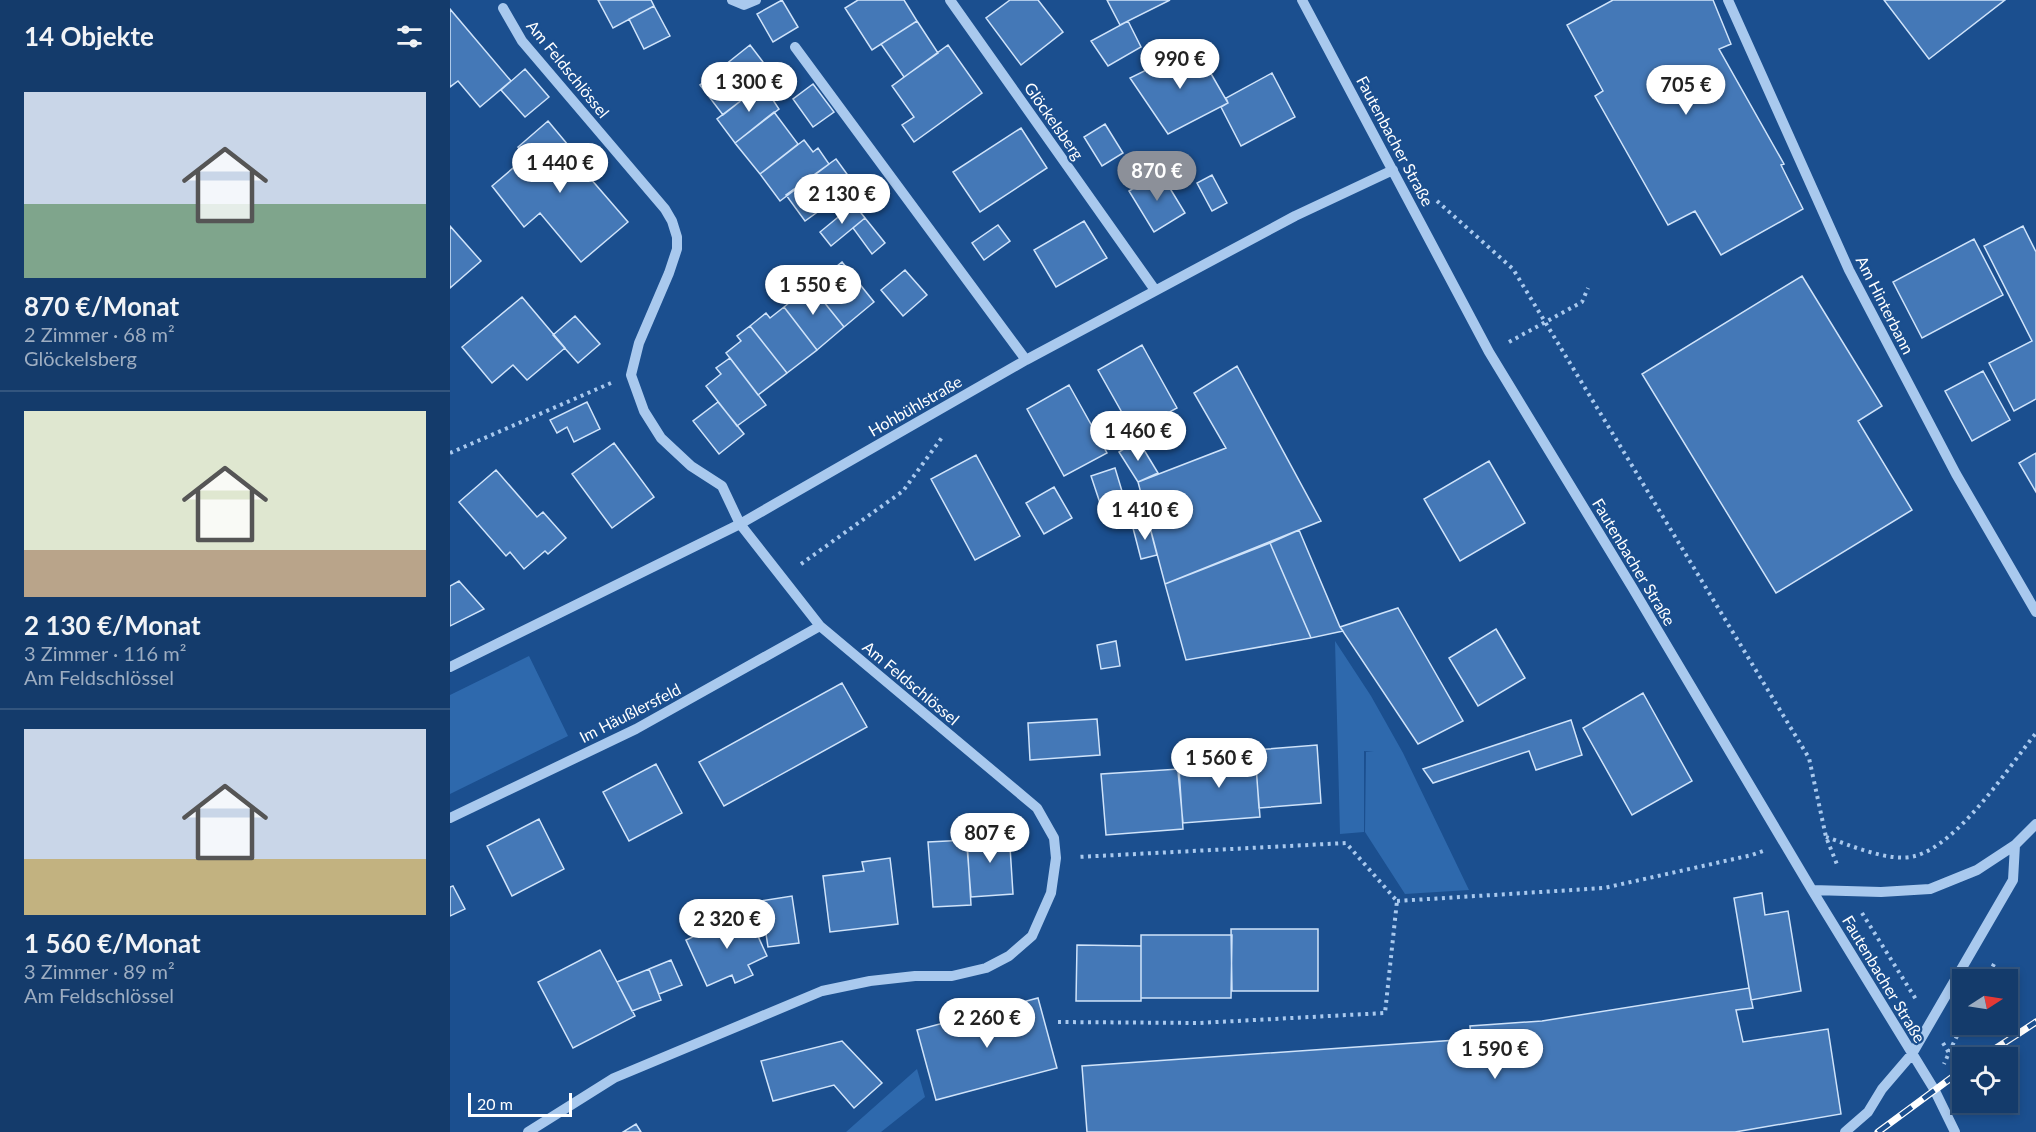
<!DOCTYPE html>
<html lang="de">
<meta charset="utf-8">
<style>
body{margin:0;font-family:Lato,sans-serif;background:#1d4271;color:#f1f3f6;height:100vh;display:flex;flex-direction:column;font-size:22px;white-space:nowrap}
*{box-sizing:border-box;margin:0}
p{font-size:20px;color:#9dadc1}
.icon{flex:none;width:33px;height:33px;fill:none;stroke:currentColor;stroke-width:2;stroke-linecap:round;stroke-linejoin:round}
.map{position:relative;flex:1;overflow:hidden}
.drawer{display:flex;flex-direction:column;background:#143b6b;width:450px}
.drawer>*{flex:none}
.needle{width:39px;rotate:78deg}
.fabs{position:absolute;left:1502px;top:969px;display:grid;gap:12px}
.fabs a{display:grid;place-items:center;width:66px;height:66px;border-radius:0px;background:#143b6b;box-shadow:0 3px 9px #0003,0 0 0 2px #33557e;font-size:30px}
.scale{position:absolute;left:18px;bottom:15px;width:104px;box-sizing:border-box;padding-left:6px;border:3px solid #fff;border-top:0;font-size:16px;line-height:21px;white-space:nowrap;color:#fff;-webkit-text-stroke:4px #1b4f8f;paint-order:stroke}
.price{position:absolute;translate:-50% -51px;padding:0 14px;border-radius:21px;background:#fff;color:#222;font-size:20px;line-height:39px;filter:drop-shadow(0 2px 3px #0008)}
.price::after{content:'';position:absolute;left:50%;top:36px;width:18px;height:14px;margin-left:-9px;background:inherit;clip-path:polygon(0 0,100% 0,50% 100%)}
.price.on{background:#8c9099;color:#fff}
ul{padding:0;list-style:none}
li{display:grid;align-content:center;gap:12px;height:318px;padding:0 24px}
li+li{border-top:2px solid #33557e}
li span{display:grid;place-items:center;height:186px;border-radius:0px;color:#555}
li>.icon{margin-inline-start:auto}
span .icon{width:108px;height:108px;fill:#fffc;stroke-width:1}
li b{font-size:26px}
h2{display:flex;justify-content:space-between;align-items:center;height:72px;padding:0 24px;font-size:26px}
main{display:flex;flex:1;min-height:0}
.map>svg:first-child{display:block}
.green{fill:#2e69ad}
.building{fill:#4478b7;stroke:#cfe3fa;stroke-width:1.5}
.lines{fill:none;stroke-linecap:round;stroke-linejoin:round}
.path{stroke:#a9c9ee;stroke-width:4;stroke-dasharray:3 4.5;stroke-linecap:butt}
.minor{stroke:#a9c9ee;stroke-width:10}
.rail-casing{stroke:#fff;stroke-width:7}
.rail{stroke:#1b4f8f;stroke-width:4.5;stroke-dasharray:14;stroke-linecap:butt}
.labels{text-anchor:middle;stroke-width:4.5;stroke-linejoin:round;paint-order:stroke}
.street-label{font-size:16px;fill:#fff;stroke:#1b4f8f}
</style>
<main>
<section class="drawer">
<h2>14 Objekte<svg class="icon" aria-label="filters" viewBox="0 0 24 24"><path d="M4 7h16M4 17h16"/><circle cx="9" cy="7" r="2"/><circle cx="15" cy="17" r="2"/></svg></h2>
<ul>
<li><span style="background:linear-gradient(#c9d6e8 60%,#7fa58c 0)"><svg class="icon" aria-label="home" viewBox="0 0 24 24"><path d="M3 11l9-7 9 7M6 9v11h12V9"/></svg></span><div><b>870 €/Monat</b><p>2 Zimmer · 68 m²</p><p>Glöckelsberg</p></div></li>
<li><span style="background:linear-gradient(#dfe7d0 75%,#b9a48a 0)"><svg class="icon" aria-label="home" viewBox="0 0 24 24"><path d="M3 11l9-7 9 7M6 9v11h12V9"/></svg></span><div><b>2 130 €/Monat</b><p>3 Zimmer · 116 m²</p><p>Am Feldschlössel</p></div></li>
<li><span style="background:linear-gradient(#c9d6e8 70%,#c2b280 0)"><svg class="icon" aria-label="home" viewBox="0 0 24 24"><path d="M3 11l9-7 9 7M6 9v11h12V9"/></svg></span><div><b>1 560 €/Monat</b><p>3 Zimmer · 89 m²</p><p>Am Feldschlössel</p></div></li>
</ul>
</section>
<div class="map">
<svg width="1586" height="1132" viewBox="0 0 1586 1132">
<rect width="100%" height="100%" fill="#1b4f8f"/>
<path class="green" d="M 885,641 L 921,696 L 953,753 L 1019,890 L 955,894 L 915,832 L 916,752 L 924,752 L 914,751 L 914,832 L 890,834 Z
M 79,656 L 118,736 L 0,794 L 0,695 Z
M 467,1069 L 475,1097 L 431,1132 L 396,1132 Z"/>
<path class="building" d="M 148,0 L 201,0 L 204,6 L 163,28 Z
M 332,0 L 348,27 L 323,42 L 307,14 Z
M 408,0 L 454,0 L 467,21 L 422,50 L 395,8 Z
M 560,0 L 588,0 L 613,32 L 571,65 L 536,18 Z
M 657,0 L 720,0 L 670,25 Z
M 1163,0 L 1263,0 L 1281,44 L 1269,49 L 1334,164 L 1331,165 L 1353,209 L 1271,255 L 1245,211 L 1218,225 L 1145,96 L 1153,91 L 1117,25 Z
M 1434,0 L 1555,0 L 1479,59 Z
M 204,6 L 220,36 L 194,49 L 179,19 Z
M 0,9 L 61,81 L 30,107 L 8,81 L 0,87 Z
M 467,21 L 488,53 L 454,77 L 431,44 Z
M 678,21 L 691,47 L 658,66 L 641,41 Z
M 300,45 L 323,75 L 273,115 L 250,85 Z
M 498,45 L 532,93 L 464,142 L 452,125 L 464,117 L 442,86 Z
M 745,46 L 778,103 L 718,134 L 680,78 Z
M 75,69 L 99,97 L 75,117 L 51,90 Z
M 822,73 L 845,117 L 791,146 L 771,107 L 778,103 L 776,98 Z
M 317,81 L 324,91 L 319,94 L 329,109 L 285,143 L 267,119 Z
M 363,84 L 384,112 L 363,127 L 343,99 Z
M 324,112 L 348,144 L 310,174 L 285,143 Z
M 98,121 L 143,175 L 140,178 L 178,222 L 131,262 L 90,213 L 74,227 L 42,186 L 76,157 L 68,147 Z
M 655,124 L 673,153 L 652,166 L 634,137 Z
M 571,128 L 597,168 L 530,212 L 503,172 Z
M 354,140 L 363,152 L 368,148 L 379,164 L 330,201 L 310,174 Z
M 386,159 L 405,185 L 355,221 L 336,195 Z
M 710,172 L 735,213 L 704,232 L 679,191 Z
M 762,175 L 777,203 L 762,211 L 747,183 Z
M 404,204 L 415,218 L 381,246 L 370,232 Z
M 415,218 L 435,243 L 422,254 L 403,228 Z
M 634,221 L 657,258 L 606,287 L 584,250 Z
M 548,225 L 560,241 L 534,260 L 522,243 Z
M 0,226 L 31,261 L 0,288 Z
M 1573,226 L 1586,252 L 1586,399 L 1564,411 L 1539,363 L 1582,341 L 1534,246 Z
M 1524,239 L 1553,295 L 1472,338 L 1443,282 Z
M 392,262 L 424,302 L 394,327 L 357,281 L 372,268 L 377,274 Z
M 455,270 L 477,295 L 453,316 L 431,290 Z
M 1352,276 L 1432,406 L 1408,421 L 1462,510 L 1326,593 L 1192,374 Z
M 357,281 L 394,327 L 367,350 L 334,307 L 346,297 L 342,292 Z
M 72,297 L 115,348 L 77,380 L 63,365 L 42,383 L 12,347 Z
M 334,307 L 367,350 L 337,373 L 300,326 L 316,313 L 320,318 Z
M 125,316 L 150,344 L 128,363 L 103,335 Z
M 300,326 L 337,373 L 308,395 L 276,353 L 291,341 L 287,336 Z
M 692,345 L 727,408 L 683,432 L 648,370 Z
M 280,358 L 316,405 L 287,426 L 256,386 L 271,374 L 266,368 Z
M 787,366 L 871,521 L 715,584 L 688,482 L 776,448 L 744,393 Z
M 1533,371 L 1560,420 L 1522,441 L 1495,391 Z
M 619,385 L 657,453 L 614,476 L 577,409 Z
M 137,402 L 150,429 L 124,442 L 117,427 L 107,433 L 100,420 Z
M 268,402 L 294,434 L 269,454 L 243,421 Z
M 688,440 L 708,473 L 688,482 L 669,452 Z
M 164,443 L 204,497 L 162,528 L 122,474 Z
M 1586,453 L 1586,492 L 1569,463 Z
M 526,455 L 570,536 L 525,560 L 481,479 Z
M 1039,461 L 1075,523 L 1010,561 L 974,499 Z
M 665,468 L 675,501 L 652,509 L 641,476 Z
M 46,470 L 87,517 L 93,512 L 116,538 L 98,554 L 95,551 L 74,569 L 60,552 L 56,556 L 9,502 Z
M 604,487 L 622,518 L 594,534 L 576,503 Z
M 699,524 L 707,555 L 691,559 L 683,528 Z
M 849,530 L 890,627 L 893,631 L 861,638 L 820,543 Z
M 820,543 L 861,638 L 736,660 L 715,584 Z
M 9,581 L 34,609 L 0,626 L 0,586 Z
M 948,608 L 1013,721 L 968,744 L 890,627 Z
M 1046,629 L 1075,678 L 1028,706 L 999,658 Z
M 666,641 L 670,666 L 651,669 L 647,645 Z
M 392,683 L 417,727 L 274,806 L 249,762 Z
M 1193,693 L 1242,781 L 1182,815 L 1133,728 Z
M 647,719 L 650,755 L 580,760 L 578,723 Z
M 1121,720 L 1132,755 L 1086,770 L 1079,751 L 983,783 L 973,769 Z
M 867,745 L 871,803 L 809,808 L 805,750 Z
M 805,755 L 810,817 L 733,823 L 727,761 Z
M 206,764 L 232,813 L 179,841 L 153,792 Z
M 729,769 L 733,829 L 656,835 L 651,774 Z
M 89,819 L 114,869 L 62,896 L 37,846 Z
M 559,831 L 563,894 L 521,897 L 516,834 Z
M 517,840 L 521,905 L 483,907 L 478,842 Z
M 440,858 L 448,924 L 380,932 L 373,876 L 414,871 L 412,862 Z
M 3,886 L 15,909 L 0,916 L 0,887 Z
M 1312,893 L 1315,915 L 1338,911 L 1351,991 L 1301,1000 L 1284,898 Z
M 342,896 L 349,943 L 318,947 L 311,901 Z
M 297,912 L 317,956 L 298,965 L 303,975 L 285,983 L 282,975 L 257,986 L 236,940 Z
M 781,929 L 868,929 L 868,991 L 782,991 Z
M 691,935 L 782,935 L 781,998 L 691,998 Z
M 627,945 L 691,946 L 691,1001 L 626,1001 Z
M 150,950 L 185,1016 L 123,1048 L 88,982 Z
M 221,960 L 232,985 L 209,994 L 199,969 Z
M 199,969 L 211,1000 L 182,1011 L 167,982 Z
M 1299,988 L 1303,1008 L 1286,1010 L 1293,1042 L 1378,1029 L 1391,1114 L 1285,1132 L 637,1132 L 632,1066 L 1021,1039 L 1020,1026 L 1092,1021 Z
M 588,998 L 607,1068 L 486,1100 L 467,1030 Z
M 392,1041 L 432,1083 L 404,1108 L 384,1085 L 323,1101 L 311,1061 Z
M 186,1124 L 191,1132 L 173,1132 Z"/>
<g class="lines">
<path class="path" d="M 987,201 L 1063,269 L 1359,758 L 1376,837 L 1388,867
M 1059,342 L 1132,302 L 1138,288
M 0,453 L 161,383
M 351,564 L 453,491 L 493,436
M 1376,837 C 1400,845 1440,863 1465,856 C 1509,844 1558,768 1586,733
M 947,901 L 1154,888 L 1302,855 L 1313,851
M 1412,913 L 1467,1001
M 1536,980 L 1544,964
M 608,1022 L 749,1023 L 935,1013 L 947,901 L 896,843 L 628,857
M 1493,1043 L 1499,1053 L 1494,1064
M 1499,1052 L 1513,1024"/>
<path class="minor" d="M 282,0 L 294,5 L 306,0
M 500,0 L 705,290
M 852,0 L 1039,352 L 1182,587 L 1362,890 L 1484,1089 L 1505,1132
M 1278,0 L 1399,270 L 1506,474 L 1586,612
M 53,8 L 72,41 L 215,209 L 222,221 L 227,237 L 227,249 L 219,273 L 189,343 L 181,375 L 194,411 L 211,438 L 241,466 L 272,486 L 290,524 L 370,626 L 587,808 L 604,838 L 606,858 L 601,893 L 582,936 L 559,956 L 536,968 L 502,976 L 465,976 L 420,981 L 372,991 L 164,1078 L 78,1132
M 345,47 L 576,360
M 0,667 L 290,524 L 576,360 L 845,216 L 943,170
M 0,818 L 186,729 L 370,626
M 1362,890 L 1431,892 L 1480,889 L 1527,870 L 1565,845 L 1586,824
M 1395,1132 L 1418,1112 L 1432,1089 L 1462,1054 L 1563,880 L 1565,845"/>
<g class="rail-casing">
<path id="rail" d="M 1531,1058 L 1586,1022
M 1428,1132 L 1512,1070"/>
</g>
<use href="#rail" class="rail"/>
</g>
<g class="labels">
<g class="street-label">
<text transform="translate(118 69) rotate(51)" y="6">Am Feldschlössel</text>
<text transform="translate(604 121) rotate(55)" y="6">Glöckelsberg</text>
<text transform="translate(945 141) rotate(62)" y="6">Fautenbacher Straße</text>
<text transform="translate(1435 305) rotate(63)" y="6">Am Hinterbann</text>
<text transform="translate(465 406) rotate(-30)" y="6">Hohbühlstraße</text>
<text transform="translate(1184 562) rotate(59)" y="6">Fautenbacher Straße</text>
<text transform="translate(461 683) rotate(40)" y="6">Am Feldschlössel</text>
<text transform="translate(180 713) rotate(-27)" y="6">Im Häußlersfeld</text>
<text transform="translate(1434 979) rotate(59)" y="6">Fautenbacher Straße</text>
</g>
</g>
</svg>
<div class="fabs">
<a><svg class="needle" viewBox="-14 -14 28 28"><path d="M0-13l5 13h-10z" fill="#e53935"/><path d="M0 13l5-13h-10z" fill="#9dadc1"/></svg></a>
<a><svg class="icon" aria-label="locate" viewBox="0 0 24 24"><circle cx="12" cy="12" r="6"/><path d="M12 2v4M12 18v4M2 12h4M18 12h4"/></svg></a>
</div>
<div class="scale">20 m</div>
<b class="price" style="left:730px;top:90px">990 €</b>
<b class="price" style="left:299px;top:113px">1 300 €</b>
<b class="price" style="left:1236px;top:116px">705 €</b>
<b class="price" style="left:110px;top:194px">1 440 €</b>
<b class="price on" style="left:707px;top:202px">870 €</b>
<b class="price" style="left:392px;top:225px">2 130 €</b>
<b class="price" style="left:363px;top:316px">1 550 €</b>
<b class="price" style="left:688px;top:462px">1 460 €</b>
<b class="price" style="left:695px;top:541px">1 410 €</b>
<b class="price" style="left:769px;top:789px">1 560 €</b>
<b class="price" style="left:540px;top:864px">807 €</b>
<b class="price" style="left:277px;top:950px">2 320 €</b>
<b class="price" style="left:537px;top:1049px">2 260 €</b>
<b class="price" style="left:1045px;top:1080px">1 590 €</b>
</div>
</main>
